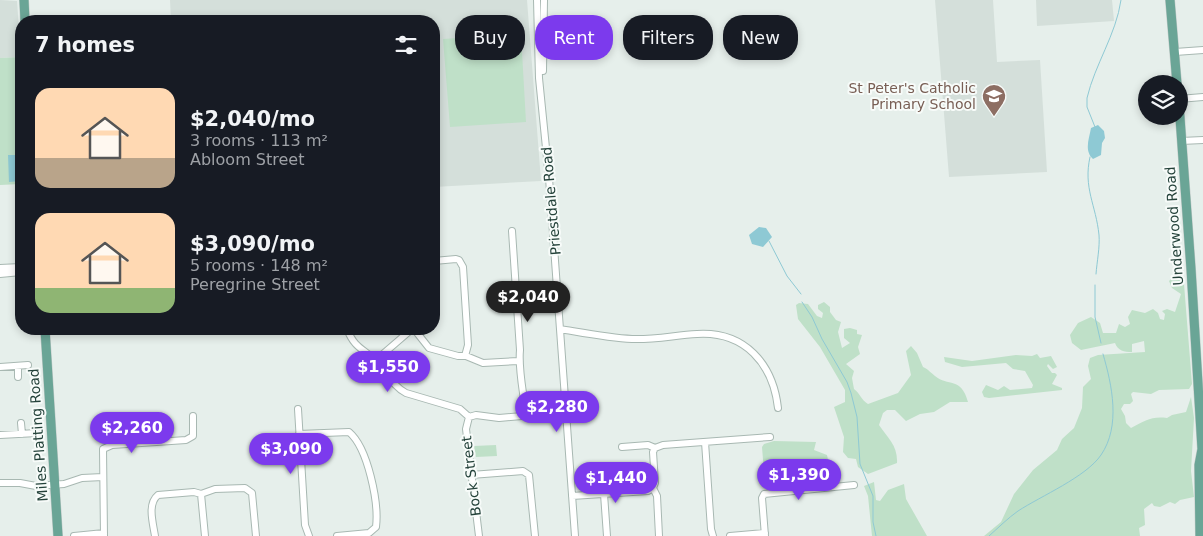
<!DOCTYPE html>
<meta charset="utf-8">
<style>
body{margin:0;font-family:"DejaVu Sans",sans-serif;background:#20242c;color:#f1f3f6;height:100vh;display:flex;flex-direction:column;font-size:19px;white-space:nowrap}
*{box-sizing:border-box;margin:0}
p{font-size:16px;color:#9ea1a6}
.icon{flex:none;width:28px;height:28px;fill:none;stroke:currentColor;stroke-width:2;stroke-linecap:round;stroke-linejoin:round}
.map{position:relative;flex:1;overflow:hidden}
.side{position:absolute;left:15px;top:15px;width:425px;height:320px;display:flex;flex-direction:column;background:#171b24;border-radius:20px;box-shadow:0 2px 8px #0003}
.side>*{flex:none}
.banner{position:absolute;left:455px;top:15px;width:475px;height:45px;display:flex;gap:10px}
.buttons{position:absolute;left:1138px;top:75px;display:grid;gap:10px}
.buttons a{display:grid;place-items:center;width:50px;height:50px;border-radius:50%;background:#171b24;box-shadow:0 2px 8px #0003;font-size:25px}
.price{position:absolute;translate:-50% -42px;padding:0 11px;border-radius:18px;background:#7c3aed;color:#fff;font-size:16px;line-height:32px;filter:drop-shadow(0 1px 2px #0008)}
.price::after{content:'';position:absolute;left:50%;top:30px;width:15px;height:11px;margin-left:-8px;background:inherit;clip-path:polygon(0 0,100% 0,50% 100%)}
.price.current{background:#222;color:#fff}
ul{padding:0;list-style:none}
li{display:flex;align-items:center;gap:15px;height:125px;padding:0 20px}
li span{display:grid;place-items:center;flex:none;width:140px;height:100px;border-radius:15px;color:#555}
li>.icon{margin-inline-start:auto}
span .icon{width:60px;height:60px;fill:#fffc;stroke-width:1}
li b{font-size:21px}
h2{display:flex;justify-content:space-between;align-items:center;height:60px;padding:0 20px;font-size:21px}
.tag{padding:0 18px;border-radius:20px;background:#171b24;box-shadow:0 2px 8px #0003;font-size:18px;line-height:45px}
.tag.current{background:#7c3aed;color:#fff}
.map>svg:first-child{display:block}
.built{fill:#d4dfda}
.green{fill:#bfe0c8}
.water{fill:#8ec9d4}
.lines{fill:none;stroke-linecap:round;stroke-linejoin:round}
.stream{stroke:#8ec9d4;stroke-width:1}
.minor-casing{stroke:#a8b8b2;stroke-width:8}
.major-casing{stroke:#c2cac8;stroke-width:10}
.minor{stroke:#fff;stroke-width:6}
.major{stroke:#6aa596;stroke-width:9}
.labels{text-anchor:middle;stroke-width:4;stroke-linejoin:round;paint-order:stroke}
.education-label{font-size:14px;fill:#785e54;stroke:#f7fbf9;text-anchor:end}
.street-label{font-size:14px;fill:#24423a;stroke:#f7fbf9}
</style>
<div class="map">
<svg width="1203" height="536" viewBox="0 0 1203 536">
<rect width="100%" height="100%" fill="#e6efeb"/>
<path class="built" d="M 0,0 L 17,1 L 21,57 L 0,58 Z
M 170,0 L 527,0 L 541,181 L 434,187 L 434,21 L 171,21 Z
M 935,0 L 993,0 L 997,62 L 1040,60 L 1047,172 L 949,177 Z
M 1036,0 L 1112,0 L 1114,21 L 1037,26 Z"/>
<path class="green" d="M 521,34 L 526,122 L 450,127 L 443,39 Z
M 21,57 L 21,184 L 0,185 L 0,58 Z
M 1175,275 L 1181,276 L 1184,284 L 1192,384 L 1189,389 L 1159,390 L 1151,394 L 1133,392 L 1131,394 L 1133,401 L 1130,404 L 1124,404 L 1121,409 L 1125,416 L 1126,423 L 1131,428 C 1145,421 1151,416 1167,418 L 1172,415 L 1186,412 L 1191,397 L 1194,418 L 1191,471 L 1194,497 L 1180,500 L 1175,504 L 1170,502 L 1160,507 L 1154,506 L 1152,503 L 1144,509 L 1145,525 L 1139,528 L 1140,536 L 984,536 L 1001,522 L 1014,494 L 1033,470 L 1057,450 L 1062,439 L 1074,428 L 1082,408 L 1083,387 L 1091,379 L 1088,366 L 1090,358 L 1098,355 L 1145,352 L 1144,341 L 1132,344 L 1132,352 C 1124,352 1118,351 1115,343 L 1081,350 L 1072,343 L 1070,335 L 1078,323 L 1091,317 L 1100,323 L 1103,333 L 1116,333 L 1119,324 L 1125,327 L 1130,324 L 1128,317 L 1132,310 L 1145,313 L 1153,309 L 1158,313 L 1160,319 L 1164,320 L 1165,314 L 1162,311 L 1167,309 L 1175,312 L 1181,294 L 1172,288 L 1169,281 Z
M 824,302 L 830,307 L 830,312 L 836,320 L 841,322 L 838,332 L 842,348 L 850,343 L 844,338 L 844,329 L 850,328 L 857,330 L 857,334 L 862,335 L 858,347 L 860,354 L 846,364 L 854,371 L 852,378 L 854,389 C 860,393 861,400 868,404 L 898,393 L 911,375 L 906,351 L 911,346 L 917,353 L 923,367 C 929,370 930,372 935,376 C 948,387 961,376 968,402 L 950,402 L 934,412 L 920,414 L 906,421 L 895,410 L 887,410 L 883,413 L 879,425 C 888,438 898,446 897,463 L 868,474 L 858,467 L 856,459 L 848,458 L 843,452 L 844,437 L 834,407 L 845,402 L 845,390 L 820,347 L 798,319 L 796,305 L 799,303 L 808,304 L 817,316 L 822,318 L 823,313 L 818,309 L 818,305 Z
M 1037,354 L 1040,358 L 1051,356 L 1057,367 L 1053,369 L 1048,364 L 1047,366 L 1052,373 L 1055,373 L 1057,375 L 1052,384 L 1062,388 L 1062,390 L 989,398 L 984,397 L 982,392 L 986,385 L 998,390 L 1004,386 L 1010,390 L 1032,388 L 1033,385 L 1025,371 L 1013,369 L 1006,363 L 962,367 L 945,362 L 944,357 L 972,361 L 1016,355 L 1032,356 Z
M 774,441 L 816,442 L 814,450 L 827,455 L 833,483 L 767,487 L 765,485 L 762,447 L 764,444 Z
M 496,445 L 497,456 L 476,457 L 474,446 Z
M 874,482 L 876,500 L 880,501 L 888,490 L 904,484 L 906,499 L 927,536 L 872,536 L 868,496 L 864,486 Z"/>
<path class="water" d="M 1098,125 L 1104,131 L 1105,138 L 1102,143 L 1101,155 L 1093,159 C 1084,151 1089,139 1091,128 Z
M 8,155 L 19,155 L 21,181 L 9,182 Z
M 759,227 L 766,228 L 772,237 L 763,247 L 752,244 L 749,235 Z"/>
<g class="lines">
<path class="stream" d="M 1095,127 L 1087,107 L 1087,98 C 1095,64 1116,35 1121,0
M 1090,157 C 1083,188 1096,205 1099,235 C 1100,247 1097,261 1096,274
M 769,241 L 787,276 L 801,294
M 1095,285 L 1095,317 L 1101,343
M 802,302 L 812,317 L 822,339 L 847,382 L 851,393 L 857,417 L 860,464 L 873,496 L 873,522 L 876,536
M 989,536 C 998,528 1008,518 1018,511 C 1041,496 1086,477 1101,455 C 1121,426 1112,385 1103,354"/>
<g class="minor-casing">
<path id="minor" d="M 537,0 L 539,78 L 549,178 L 575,536
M 1175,52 L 1203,50
M 543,71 L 544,0
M 1179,99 L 1203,97
M 1181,141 L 1203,140
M 512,231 L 520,350 C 518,371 524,394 526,416
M 434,261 L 456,259 L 459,260 L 463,267 L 468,345 L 465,356
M 0,268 L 21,267
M 0,274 L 21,272
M 347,329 C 355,349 363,348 376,361 C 387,371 392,386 406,393 L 460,409 L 469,417
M 414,329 L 429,348 L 458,356 L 466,356 L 483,363 L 518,361
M 560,329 C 584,333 609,338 632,339 C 654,340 676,335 697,334 C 745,331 773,364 778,408
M 376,360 L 412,329
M 18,366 L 18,377
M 0,367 L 28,365
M 298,409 L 305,525 L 309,536
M 469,417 L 466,429 L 479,536
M 469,417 L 476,415 L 499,418 L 566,412
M 21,423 L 22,434
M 299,434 L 349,432 C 368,448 379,503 376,527 L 369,533 L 337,536
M 0,435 L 37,433
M 705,442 L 711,529 L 713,536
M 622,447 L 648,445 L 655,448
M 471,475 L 523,471 L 529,475 L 535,536
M 0,483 L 20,483 L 36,486 L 64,484 L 82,478 L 103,477
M 201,494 L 205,536
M 604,494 L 607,536
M 572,496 L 648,491 L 653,488
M 74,536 L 104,533
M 104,536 L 103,449 L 112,445 L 186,440 L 193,436 L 193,416
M 155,536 C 153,523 147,504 158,495 L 194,492 L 201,494 L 215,489 L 245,488 L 252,493 L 256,536
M 659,536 L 657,496 L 653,488 L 655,483 L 653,452 L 655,448 L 663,445 L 770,437
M 730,536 L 765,533
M 765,536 L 762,498 L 764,494 L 854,485"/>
</g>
<g class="major-casing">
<path id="major" d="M 24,0 L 25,21
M 1170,0 L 1177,84
M 1179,104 L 1191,269 L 1202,449 L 1199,465 L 1200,536
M 45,329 L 58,536"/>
</g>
<use href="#minor" class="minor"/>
<use href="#major" class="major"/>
</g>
<defs>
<g id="school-pin" transform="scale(1.25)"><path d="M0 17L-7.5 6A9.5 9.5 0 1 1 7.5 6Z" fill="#8d6e63" stroke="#f7fbf9"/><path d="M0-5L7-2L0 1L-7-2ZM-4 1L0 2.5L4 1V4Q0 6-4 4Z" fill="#fff"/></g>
</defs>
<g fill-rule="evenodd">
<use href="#school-pin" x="994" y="96"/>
</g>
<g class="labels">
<g class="education-label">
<text x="976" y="93">St Peter's Catholic<tspan x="976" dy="16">Primary School</tspan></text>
</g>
<g class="street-label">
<text transform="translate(551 201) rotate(-95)" y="5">Priestdale Road</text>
<text transform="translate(1174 226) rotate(-94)" y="5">Underwood Road</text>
<text transform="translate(38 435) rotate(-94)" y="5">Miles Platting Road</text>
<text transform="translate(471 476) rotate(-97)" y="5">Bock Street</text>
</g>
</g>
</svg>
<div class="buttons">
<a><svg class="icon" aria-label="layers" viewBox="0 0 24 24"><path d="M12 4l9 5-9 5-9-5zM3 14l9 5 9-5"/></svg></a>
</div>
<b class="price current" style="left:528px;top:323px">$2,040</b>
<b class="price" style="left:388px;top:393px">$1,550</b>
<b class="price" style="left:557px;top:433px">$2,280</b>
<b class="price" style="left:132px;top:454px">$2,260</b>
<b class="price" style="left:291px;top:475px">$3,090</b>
<b class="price" style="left:799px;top:501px">$1,390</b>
<b class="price" style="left:616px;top:504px">$1,440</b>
<div class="banner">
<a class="tag">Buy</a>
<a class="tag current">Rent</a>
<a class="tag">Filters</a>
<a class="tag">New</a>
</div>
<section class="side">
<h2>7 homes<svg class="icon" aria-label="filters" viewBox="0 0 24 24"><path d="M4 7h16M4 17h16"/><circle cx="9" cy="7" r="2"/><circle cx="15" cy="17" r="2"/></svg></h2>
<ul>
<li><span style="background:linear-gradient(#ffd9b3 70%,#b9a48a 0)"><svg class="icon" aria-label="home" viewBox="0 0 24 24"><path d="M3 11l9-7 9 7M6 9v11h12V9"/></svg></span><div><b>$2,040/mo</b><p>3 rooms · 113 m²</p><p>Abloom Street</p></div></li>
<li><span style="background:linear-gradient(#ffd9b3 75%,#8fb573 0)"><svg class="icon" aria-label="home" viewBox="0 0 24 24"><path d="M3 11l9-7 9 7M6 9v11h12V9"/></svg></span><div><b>$3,090/mo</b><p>5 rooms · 148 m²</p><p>Peregrine Street</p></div></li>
</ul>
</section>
</div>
